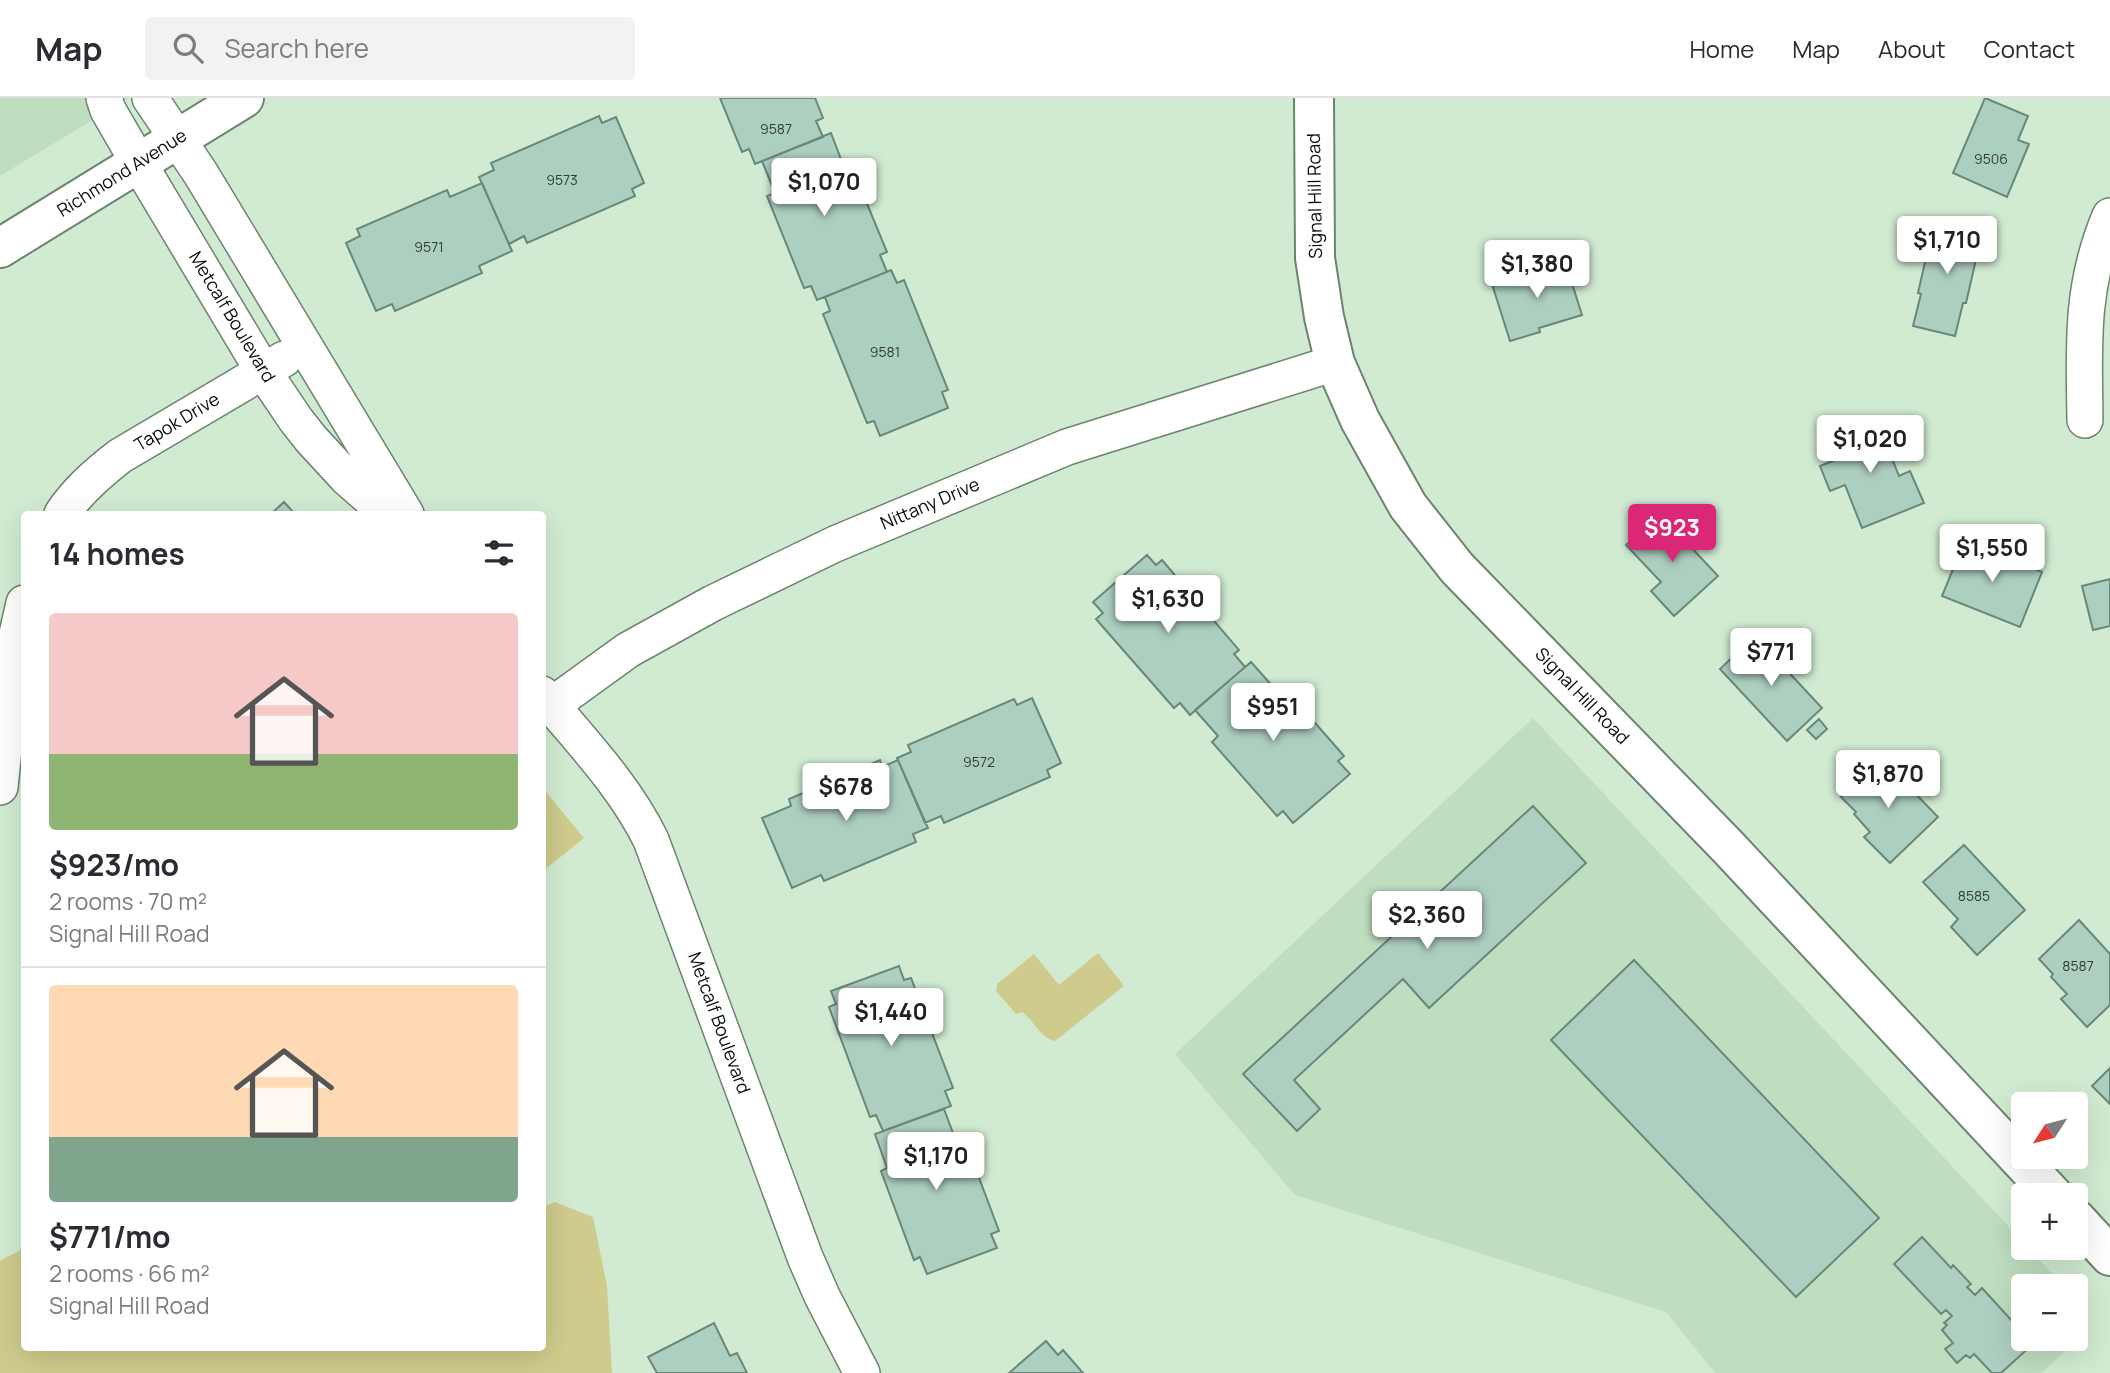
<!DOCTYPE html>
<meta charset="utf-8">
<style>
body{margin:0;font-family:Manrope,sans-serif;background:#f2f2f3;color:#2b2b33;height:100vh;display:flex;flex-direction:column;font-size:26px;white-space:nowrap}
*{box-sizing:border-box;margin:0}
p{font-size:23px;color:#7c7c81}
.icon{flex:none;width:38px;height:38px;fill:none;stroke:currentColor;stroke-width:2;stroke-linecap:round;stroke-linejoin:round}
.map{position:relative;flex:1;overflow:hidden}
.details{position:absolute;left:21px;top:413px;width:525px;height:840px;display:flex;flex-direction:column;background:#fff;border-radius:7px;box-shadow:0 7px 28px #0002}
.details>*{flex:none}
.needle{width:46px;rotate:234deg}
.buttons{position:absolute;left:2011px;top:994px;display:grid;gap:14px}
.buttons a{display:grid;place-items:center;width:77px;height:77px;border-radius:7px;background:#fff;box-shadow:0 7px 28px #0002;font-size:35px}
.price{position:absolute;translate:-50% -60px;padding:0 16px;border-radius:7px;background:#fff;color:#222;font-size:23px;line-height:46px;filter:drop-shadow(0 2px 4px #0008)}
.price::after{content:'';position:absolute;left:50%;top:42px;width:21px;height:16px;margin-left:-10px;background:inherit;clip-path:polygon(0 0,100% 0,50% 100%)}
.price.active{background:#db2777;color:#fff}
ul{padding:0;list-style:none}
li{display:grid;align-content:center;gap:14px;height:371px;padding:0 28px}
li+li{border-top:2px solid #e1e1e2}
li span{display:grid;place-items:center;height:217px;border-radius:7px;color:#555}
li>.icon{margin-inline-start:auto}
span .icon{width:126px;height:126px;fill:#fffc;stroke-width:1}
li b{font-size:30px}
h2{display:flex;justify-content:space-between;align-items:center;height:84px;padding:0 28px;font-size:30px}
header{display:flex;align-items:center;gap:42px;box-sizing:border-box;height:98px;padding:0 35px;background:#fff;border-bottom:2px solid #e1e1e2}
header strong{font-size:33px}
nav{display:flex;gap:38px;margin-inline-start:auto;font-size:24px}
.search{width:490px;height:63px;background:#f2f2f3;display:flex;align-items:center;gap:18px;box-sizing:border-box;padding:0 24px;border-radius:7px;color:#7c7c81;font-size:26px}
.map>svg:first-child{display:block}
.built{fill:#bfdec0}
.green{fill:#cecb8c}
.building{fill:#adcfc0;stroke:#68887a;stroke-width:2}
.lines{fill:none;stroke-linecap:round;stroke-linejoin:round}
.minor-casing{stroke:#6d846e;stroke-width:38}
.tertiary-casing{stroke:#6d846e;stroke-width:42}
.secondary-casing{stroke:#6d846e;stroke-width:42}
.minor{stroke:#fff;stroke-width:35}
.tertiary{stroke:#fff;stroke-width:38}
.secondary{stroke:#fff;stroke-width:38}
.labels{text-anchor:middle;stroke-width:7;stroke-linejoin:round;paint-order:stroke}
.number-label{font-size:14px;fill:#303e34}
.street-label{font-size:18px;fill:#060e06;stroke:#fff}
</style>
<header>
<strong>Map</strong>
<div class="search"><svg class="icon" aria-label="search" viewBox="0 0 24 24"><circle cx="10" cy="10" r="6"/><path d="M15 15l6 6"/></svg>Search here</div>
<nav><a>Home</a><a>Map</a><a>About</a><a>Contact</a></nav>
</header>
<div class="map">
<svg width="2110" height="1275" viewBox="0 0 2110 1275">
<rect width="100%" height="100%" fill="#d1ebd2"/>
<path class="built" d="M 0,0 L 129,0 L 0,78 Z
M 1533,620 L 2023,1144 L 2023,1150 L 2028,1150 L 2064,1188 L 2023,1188 L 2023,1241 L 2074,1241 L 2061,1257 L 2042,1275 L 1715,1275 L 1666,1214 L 1295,1097 L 1175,956 Z"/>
<path class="green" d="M 542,689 L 584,740 L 543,773 L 542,773 Z
M 1098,855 L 1124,888 L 1055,943 C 1040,940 1034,922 1022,914 L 1016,916 L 996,893 L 997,886 L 1034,856 L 1059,887 Z
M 555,1104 L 593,1119 L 607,1188 L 612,1275 L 0,1275 L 0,1163 L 24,1150 L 24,1250 L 542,1250 L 543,1109 Z"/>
<path class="building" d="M 720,0 L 815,0 L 823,20 L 816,23 L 823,39 L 755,66 L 749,51 L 742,54 Z
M 1985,0 L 2028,18 L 2018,42 L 2029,46 L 2007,99 L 1953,75 Z
M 599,18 L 602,25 L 616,19 L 644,85 L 632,91 L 635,98 L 527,145 L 524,138 L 509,146 L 479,79 L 494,72 L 491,65 Z
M 831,35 L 844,69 L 851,67 L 887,154 L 880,157 L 887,174 L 817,202 L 811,188 L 804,190 L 767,98 L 775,95 L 762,63 Z
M 482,85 L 512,153 L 479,168 L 482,175 L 395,213 L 392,206 L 376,213 L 346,145 L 360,138 L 357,131 L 447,92 L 450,99 Z
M 1935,120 L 1983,131 L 1966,205 L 1963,205 L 1955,238 L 1913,228 L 1921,196 L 1918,195 Z
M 1565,163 L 1582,217 L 1539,230 L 1540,234 L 1510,243 L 1492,186 Z
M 891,172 L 897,185 L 904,182 L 948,292 L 942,294 L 948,310 L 880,338 L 874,323 L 867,325 L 823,216 L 830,213 L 825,199 Z
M 1875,321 L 1883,339 L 1887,337 L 1894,356 L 1891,358 L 1899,378 L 1910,373 L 1924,405 L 1862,430 L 1845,387 L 1830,393 L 1820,368 L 1835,362 L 1827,341 Z
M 284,404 L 295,416 L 251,416 L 251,414 L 271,416 Z
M 1660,416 L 1718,478 L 1674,518 L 1651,493 L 1661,484 L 1626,447 Z
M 1965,442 L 2042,474 L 2020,529 L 1942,498 Z
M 1147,457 L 1156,467 L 1162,462 L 1239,552 L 1234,556 L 1245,569 L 1190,617 L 1180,605 L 1174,610 L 1096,521 L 1103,515 L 1093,504 Z
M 2110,481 L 2110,528 L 2093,532 L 2082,488 Z
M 1755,538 L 1822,610 L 1787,643 L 1720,571 Z
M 1251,564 L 1275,591 L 1281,586 L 1344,658 L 1338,663 L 1350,676 L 1293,725 L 1283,713 L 1277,718 L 1212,644 L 1218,638 L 1195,612 Z
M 1032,600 L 1061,665 L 1047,672 L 1050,679 L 944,725 L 941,718 L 925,725 L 897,660 L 911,654 L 908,647 L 1014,601 L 1017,607 Z
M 1819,621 L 1827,631 L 1816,641 L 1807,632 Z
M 1881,660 L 1938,719 L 1890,765 L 1864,739 L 1870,734 L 1854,716 L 1856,714 L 1841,699 Z
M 880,662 L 882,669 L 898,662 L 928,730 L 913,736 L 916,744 L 824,783 L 821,777 L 792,790 L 762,720 L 791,708 L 789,701 Z
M 1533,708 L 1586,765 L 1429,910 L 1403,881 L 1294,982 L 1320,1011 L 1297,1033 L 1243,976 Z
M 1964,747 L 2025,812 L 1977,857 L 1951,829 L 1958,821 L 1923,784 Z
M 2079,822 L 2110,856 L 2110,907 L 2087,929 L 2061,901 L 2067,896 L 2051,879 L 2053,876 L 2039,861 Z
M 1634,862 L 1879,1120 L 1796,1199 L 1551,942 Z
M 899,868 L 904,882 L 911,880 L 953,990 L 945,993 L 951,1008 L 883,1033 L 876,1017 L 870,1019 L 829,909 L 836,906 L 831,893 Z
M 2110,970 L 2110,1006 L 2092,988 Z
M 944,1011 L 956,1043 L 964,1040 L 999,1133 L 991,1136 L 997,1150 L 927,1176 L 920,1159 L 914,1162 L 881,1073 L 887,1070 L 875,1036 Z
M 1922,1139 L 1951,1170 L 1953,1167 L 1971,1186 L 1967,1189 L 1975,1197 L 1982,1190 L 2023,1235 L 2023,1241 L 2029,1241 L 2033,1246 L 2001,1275 L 1992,1275 L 1974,1256 L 1970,1260 L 1966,1257 L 1957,1265 L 1945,1251 L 1953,1245 L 1942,1232 L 1947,1227 L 1944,1225 L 1952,1218 L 1946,1212 L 1941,1216 L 1894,1166 Z
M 714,1225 L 730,1258 L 737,1255 L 747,1275 L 657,1275 L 648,1259 Z
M 1046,1243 L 1058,1257 L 1063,1252 L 1083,1275 L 1009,1275 Z"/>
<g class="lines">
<g class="minor-casing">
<path id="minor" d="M 104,0 L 108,12 L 138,64 L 263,273 L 296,322 L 311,341 L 347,380 L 388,416
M 150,0 L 201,76 L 406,416
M 2085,322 C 2084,248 2080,189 2110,118
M 62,416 C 77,393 98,375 120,358 L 284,261
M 542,596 C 581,643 624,687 651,742 L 805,1159 L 822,1198 L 862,1275
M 552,607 L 628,552 L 713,505 L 835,446 L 1067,349 L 1335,265
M 0,689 L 15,545 L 24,505"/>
</g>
<g class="tertiary-casing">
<path id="tertiary" d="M 0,150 L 244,0"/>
</g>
<g class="secondary-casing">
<path id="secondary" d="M 1314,0 L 1315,160 L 1324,219 L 1335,265 L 1360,322 L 1408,408 L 1457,470 L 1728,749 L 2053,1097
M 2076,1121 L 2110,1158"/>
</g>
<use href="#minor" class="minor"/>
<use href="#tertiary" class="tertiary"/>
<use href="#secondary" class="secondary"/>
</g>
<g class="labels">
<g class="number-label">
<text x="776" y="36">9587</text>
<text x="1991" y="66">9506</text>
<text x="562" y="87">9573</text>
<text x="429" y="154">9571</text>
<text x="885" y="259">9581</text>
<text x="979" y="669">9572</text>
<text x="1974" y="803">8585</text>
<text x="2078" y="873">8587</text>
</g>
<g class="street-label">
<text transform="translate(122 75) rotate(-32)" y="6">Richmond Avenue</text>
<text transform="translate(1315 98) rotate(-91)" y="6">Signal Hill Road</text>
<text transform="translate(232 219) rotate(59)" y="6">Metcalf Boulevard</text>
<text transform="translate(177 324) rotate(-31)" y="6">Tapok Drive</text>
<text transform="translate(930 406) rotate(-23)" y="6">Nittany Drive</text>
<text transform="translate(1582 598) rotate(46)" y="6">Signal Hill Road</text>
<text transform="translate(719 925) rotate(70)" y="6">Metcalf Boulevard</text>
</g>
</g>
</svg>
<div class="buttons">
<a><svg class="needle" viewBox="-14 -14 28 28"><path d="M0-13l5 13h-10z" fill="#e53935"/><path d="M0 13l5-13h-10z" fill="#7c7c81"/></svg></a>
<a>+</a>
<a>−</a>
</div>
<b class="price" style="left:824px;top:120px">$1,070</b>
<b class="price" style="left:1947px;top:178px">$1,710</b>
<b class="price" style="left:1537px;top:202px">$1,380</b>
<b class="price" style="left:1870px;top:377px">$1,020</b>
<b class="price active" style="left:1672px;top:466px">$923</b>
<b class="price" style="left:1992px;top:486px">$1,550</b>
<b class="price" style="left:1168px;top:537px">$1,630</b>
<b class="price" style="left:1771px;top:590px">$771</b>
<b class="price" style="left:1273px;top:645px">$951</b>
<b class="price" style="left:1888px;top:712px">$1,870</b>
<b class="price" style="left:846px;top:725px">$678</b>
<b class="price" style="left:1427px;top:853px">$2,360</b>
<b class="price" style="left:891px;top:950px">$1,440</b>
<b class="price" style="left:936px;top:1094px">$1,170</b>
<section class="details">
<h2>14 homes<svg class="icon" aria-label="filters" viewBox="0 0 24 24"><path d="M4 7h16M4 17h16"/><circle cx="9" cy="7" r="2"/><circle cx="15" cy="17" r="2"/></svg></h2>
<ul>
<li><span style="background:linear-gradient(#f6c9c9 65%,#8fb573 0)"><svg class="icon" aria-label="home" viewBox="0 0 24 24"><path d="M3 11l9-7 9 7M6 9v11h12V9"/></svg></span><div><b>$923/mo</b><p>2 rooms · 70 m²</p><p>Signal Hill Road</p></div></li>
<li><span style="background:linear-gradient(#ffd9b3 70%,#7fa58c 0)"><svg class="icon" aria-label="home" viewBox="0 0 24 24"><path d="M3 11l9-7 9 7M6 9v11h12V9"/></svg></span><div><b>$771/mo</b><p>2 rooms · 66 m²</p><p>Signal Hill Road</p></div></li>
</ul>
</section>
</div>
